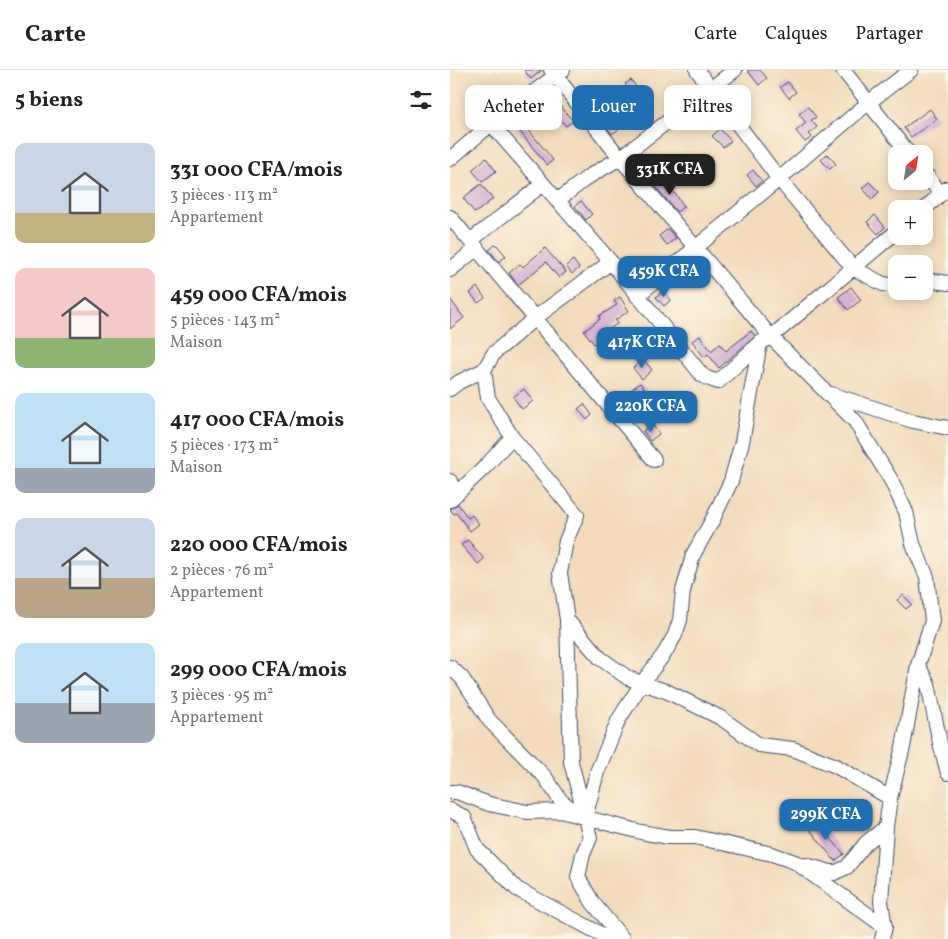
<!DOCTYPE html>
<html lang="fr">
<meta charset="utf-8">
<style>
body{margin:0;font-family:Vollkorn,serif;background:#f2f2f2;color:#222;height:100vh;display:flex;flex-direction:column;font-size:19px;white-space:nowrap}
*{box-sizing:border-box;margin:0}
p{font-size:16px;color:#767676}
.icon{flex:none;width:28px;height:28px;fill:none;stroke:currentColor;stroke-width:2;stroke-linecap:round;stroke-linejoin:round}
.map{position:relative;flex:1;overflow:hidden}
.details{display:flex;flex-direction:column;background:#fff;width:450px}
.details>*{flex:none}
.top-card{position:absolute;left:15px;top:15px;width:408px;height:45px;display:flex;gap:10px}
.needle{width:32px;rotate:30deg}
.controls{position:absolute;left:438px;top:75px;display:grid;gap:10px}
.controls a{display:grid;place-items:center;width:45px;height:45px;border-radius:10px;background:#fff;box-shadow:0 2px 12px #0003;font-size:25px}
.price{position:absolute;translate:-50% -42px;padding:0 11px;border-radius:10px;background:#1f6fb2;color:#fff;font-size:16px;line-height:32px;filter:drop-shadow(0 1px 2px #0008)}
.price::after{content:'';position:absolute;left:50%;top:30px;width:15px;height:11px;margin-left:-8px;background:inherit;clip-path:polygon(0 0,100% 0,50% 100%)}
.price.current{background:#222;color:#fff}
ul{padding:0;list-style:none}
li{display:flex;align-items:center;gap:15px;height:125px;padding:0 15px}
li span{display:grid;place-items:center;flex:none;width:140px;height:100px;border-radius:10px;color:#555}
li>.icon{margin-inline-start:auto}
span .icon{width:60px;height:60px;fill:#fffc;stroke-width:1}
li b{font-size:21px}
h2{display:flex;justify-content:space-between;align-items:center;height:60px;padding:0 15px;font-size:21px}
.pill{padding:0 18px;border-radius:10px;background:#fff;box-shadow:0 2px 12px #0003;font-size:18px;line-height:45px}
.pill.current{background:#1f6fb2;color:#fff}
header{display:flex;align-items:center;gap:30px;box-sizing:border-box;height:70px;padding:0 25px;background:#fff;border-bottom:1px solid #e0e0e0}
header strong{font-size:24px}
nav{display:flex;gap:28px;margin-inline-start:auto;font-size:18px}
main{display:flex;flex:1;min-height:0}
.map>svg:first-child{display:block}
.building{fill:#d6b1d4}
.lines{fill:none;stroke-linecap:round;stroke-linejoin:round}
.minor-casing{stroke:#3b496c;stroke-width:16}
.minor{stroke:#fff;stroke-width:14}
</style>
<header>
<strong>Carte</strong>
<nav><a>Carte</a><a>Calques</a><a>Partager</a></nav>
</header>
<main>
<section class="details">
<h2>5 biens<svg class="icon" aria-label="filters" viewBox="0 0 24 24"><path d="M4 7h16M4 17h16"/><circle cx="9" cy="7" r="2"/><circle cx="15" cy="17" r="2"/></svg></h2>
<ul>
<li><span style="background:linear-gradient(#c9d6e8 70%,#c2b280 0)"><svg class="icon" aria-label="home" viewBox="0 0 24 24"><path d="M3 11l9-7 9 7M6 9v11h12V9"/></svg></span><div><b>331 000 CFA/mois</b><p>3 pièces · 113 m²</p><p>Appartement</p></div></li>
<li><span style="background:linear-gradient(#f6c9c9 70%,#8fb573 0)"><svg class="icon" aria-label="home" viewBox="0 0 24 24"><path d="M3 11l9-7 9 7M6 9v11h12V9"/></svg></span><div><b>459 000 CFA/mois</b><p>5 pièces · 143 m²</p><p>Maison</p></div></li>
<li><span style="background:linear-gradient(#bfe0f5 75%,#9aa5b1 0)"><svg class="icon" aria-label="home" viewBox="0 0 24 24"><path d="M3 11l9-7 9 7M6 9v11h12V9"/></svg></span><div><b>417 000 CFA/mois</b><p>5 pièces · 173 m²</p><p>Maison</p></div></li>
<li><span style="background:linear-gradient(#c9d6e8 60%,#b9a48a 0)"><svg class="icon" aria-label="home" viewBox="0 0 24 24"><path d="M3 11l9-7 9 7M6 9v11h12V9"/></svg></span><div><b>220 000 CFA/mois</b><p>2 pièces · 76 m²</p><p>Appartement</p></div></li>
<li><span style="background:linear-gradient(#bfe0f5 60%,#9aa5b1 0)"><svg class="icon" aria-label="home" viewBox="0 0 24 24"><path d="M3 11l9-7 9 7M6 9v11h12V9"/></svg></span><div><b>299 000 CFA/mois</b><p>3 pièces · 95 m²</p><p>Appartement</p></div></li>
</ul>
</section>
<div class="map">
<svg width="498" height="869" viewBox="0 0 498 869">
<rect width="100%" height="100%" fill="#fcf5e5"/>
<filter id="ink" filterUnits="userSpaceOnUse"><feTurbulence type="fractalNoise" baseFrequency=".02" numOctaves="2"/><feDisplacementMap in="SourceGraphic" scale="10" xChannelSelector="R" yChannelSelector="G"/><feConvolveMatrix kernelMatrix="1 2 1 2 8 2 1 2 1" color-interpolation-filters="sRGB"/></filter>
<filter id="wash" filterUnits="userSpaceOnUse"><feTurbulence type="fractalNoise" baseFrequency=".0096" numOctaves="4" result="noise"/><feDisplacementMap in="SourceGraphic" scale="20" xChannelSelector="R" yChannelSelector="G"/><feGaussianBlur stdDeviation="1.12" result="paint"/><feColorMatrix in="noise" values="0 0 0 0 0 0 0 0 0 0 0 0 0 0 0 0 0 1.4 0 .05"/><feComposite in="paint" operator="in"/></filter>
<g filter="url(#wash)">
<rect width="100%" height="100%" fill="#f3daba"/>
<g id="blocks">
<path class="building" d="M 74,0 L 92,0 L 81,9 Z
M 297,0 L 310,0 L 317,8 L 309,15 Z
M 181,10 L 187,18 L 181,23 L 175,14 Z
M 338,12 L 346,22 L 339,28 L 330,17 Z
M 132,15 L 154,41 L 157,38 L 172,57 L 162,64 L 127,19 Z
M 110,36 L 123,51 L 116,56 L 104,41 Z
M 358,37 L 366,47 L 361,50 L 367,57 L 359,64 L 362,67 L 355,72 L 346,61 L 356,53 L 349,44 Z
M 480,39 L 487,49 L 461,67 L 454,58 Z
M 68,47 L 103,90 L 97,95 L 62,52 Z
M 270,59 L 281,71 L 273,77 L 262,66 Z
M 377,84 L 386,94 L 380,99 L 371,90 Z
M 36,88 L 46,101 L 32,112 L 22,100 Z
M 303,100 L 312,111 L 306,116 L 297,105 Z
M 215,110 L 234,136 L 227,142 L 206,117 Z
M 419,112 L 429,122 L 422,129 L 412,118 Z
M 31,114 L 43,129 L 25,143 L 13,128 Z
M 131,131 L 142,144 L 136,150 L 125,136 Z
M 425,145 L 435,157 L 428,164 L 417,152 Z
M 218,159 L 226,168 L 217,175 L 209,166 Z
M 46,174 L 56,186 L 49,192 L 39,180 Z
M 95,178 L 116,202 L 109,208 L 96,192 L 68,215 L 59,203 L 70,194 L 73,197 Z
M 123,190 L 129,198 L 122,204 L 116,196 Z
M 189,193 L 199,205 L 191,211 L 182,200 Z
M 27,217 L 35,228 L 28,233 L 20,223 Z
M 401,217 L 411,230 L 398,240 L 388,227 Z
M 213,221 L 221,230 L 214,236 L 206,227 Z
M 170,227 L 179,241 L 165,250 L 168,253 L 151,265 L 153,267 L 144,274 L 134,261 L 150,249 L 149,246 L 167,235 L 164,231 Z
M 0,229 L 14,248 L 0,259 Z
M 195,259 L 212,279 L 204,286 L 187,265 Z
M 301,261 L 305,266 L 269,298 L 258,284 L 254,287 L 242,271 L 250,266 L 261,281 L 270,274 L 276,281 Z
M 193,289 L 202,300 L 192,309 L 183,298 Z
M 190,313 L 199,324 L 184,335 L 176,324 Z
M 74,319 L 83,331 L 72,339 L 63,327 Z
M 218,324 L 225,333 L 217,339 L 210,330 Z
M 134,334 L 142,345 L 137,350 L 128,339 Z
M 202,354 L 209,364 L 200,371 L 193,361 Z
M 8,434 L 18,448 L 22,445 L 29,454 L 20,461 L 6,443 L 4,444 L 0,439 Z
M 18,470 L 34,489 L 28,494 L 11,475 Z
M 453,525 L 462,534 L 456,539 L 447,530 Z
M 365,750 L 394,784 L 385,791 L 357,756 Z"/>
</g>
</g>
<g filter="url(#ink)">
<use href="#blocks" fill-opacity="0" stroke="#3b496c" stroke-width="1"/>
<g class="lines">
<g class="minor-casing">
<path id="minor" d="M 101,0 L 170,88 L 321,267 L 405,351 L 441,410 L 456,442 L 463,474 L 477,507 L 482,551 L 468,595 L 453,677 L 440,728 L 436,757 L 431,832 L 435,857 L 432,869
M 247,0 L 329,109 L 403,198 L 433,214 L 446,216
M 393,0 L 459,84
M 41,54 L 161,192 L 252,305 L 257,308 L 268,312 L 310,273 L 321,267 L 446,162
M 0,89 L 41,54 L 113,0
M 474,102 L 491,124
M 107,131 L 138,107 L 170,88 L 285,0
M 474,139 L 498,118
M 0,147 L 204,390
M 20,171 L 93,114
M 0,200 L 27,178
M 474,214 L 484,211 L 498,213
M 187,226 L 329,109 L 418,33 L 461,0
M 34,300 L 38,328 L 62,367 L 127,445 L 116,471 L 110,503 L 117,550 L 121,692 L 135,746
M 0,319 L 9,312 L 34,300 L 44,283 L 85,248 L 161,192
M 381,324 L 463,351 L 498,358
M 0,411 L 8,423
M 0,430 L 36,396 L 62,367
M 117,550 L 150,588 L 178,608 L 218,622 L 271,648 L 309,675 L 343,679 L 386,696 L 440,728
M 468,595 L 478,614 L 490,673 L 498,703
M 0,597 L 12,608 L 39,650 L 95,707 L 111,731 L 126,742
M 0,722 L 7,722 L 39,734 L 77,742 L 110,741 L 191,762 L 219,767 L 245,767 L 322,784 L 345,792 L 435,857
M 0,740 L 14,747 L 27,779 L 67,819 L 160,869
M 356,795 L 384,803 L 397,797 L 416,773 L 436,757
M 173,869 L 143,833 L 128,807 L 133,784 L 140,768 L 135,748 L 147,702 L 169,649 L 192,613 L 214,584 L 225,565 L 230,550 L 233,521 L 243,485 L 263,449 L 281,411 L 292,372 L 310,273"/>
</g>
<use href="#minor" class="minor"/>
</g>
</g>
</svg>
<div class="controls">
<a><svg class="needle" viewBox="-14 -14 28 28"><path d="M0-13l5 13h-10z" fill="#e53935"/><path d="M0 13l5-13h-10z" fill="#767676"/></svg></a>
<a>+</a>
<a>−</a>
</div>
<b class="price current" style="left:220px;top:126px">331K CFA</b>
<b class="price" style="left:214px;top:228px">459K CFA</b>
<b class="price" style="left:192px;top:299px">417K CFA</b>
<b class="price" style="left:201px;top:363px">220K CFA</b>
<b class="price" style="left:376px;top:771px">299K CFA</b>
<div class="top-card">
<a class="pill">Acheter</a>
<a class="pill current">Louer</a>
<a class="pill">Filtres</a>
</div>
</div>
</main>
